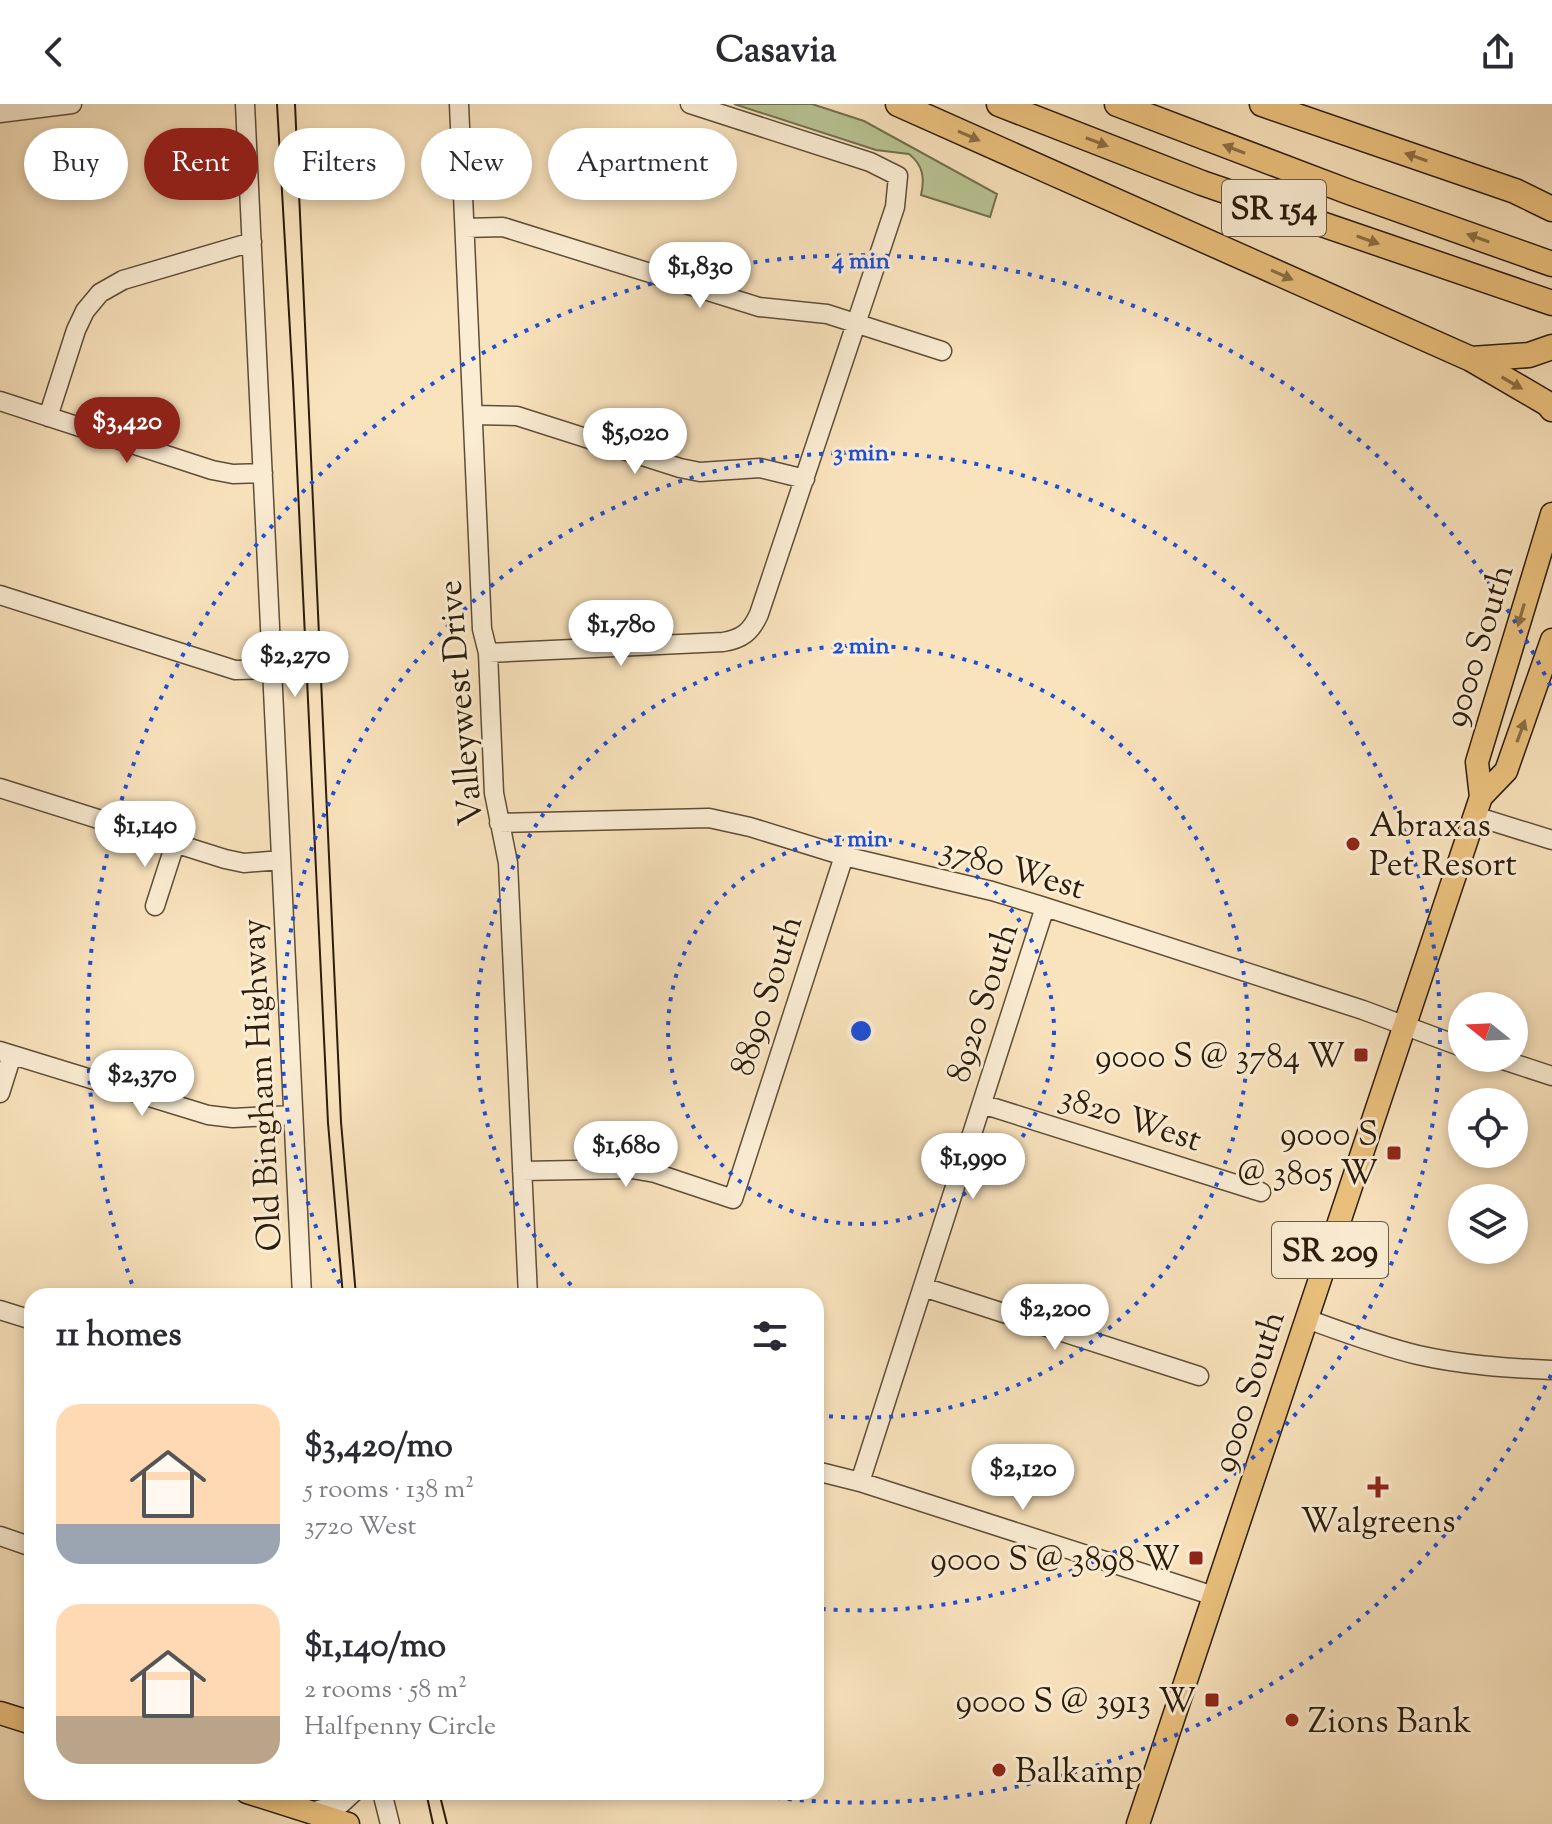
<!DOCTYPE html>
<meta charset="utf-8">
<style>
body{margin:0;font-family:"Sorts Mill Goudy",serif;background:#f7f7f7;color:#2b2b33;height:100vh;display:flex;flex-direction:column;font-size:30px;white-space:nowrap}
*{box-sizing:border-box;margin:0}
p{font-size:26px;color:#7c7c81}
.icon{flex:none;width:44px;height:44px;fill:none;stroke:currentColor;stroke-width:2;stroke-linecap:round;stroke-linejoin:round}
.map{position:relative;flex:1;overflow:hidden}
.details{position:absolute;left:24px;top:1184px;width:800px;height:512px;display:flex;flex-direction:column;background:#fff;border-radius:24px;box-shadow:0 4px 12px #0003}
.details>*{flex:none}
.top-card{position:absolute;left:24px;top:24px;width:800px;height:72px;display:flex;gap:16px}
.needle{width:52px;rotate:288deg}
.controls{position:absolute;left:1448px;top:888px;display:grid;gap:16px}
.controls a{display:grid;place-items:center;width:80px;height:80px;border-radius:50%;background:#fff;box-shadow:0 4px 12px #0003;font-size:40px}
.price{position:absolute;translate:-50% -68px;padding:0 18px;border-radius:28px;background:#fff;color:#222;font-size:26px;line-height:52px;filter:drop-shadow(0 2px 4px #0008)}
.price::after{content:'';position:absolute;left:50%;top:48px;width:24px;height:18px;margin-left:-12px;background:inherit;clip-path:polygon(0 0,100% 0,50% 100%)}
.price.current{background:#8f2418;color:#fff}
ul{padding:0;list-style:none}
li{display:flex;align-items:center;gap:24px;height:200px;padding:0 32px}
li span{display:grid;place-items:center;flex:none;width:224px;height:160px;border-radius:24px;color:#555}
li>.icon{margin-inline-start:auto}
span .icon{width:96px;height:96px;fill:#fffc;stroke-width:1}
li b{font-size:34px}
h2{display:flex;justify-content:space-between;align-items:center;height:96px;padding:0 32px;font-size:34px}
.pill{padding:0 28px;border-radius:36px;background:#fff;box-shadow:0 4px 12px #0003;font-size:28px;line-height:72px}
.pill.current{background:#8f2418;color:#fff}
header{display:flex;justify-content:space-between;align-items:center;height:104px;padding:0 32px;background:#fff;font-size:36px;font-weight:800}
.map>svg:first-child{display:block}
.green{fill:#b9c494;stroke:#727050;stroke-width:2}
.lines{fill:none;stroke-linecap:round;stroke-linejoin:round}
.minor-casing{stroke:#5e4e38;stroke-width:21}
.major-casing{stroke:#2b1c0b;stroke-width:25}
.highway-casing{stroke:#2b1c0b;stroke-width:27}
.minor{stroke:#fbedd4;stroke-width:18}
.major{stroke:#ecc27e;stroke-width:22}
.highway{stroke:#ecc27e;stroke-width:24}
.tram{stroke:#2b1c0b;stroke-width:2}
.oneway{fill:#8c6f44}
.ring{fill:none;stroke:#1d4ed8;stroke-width:4;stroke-dasharray:4 8}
.poi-dot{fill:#8f2418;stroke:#fbedd4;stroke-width:3}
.labels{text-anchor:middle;stroke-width:6;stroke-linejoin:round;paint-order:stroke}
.shield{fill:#fbedd4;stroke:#695b47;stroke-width:2}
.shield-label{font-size:32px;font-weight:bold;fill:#2b1c0b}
.street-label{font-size:34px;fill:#2b1c0b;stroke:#fbedd4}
.poi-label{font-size:34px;fill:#2b1c0b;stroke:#fbedd4;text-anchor:end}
.centre{fill:#1d4ed8;stroke:#fbedd4;stroke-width:4}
.ring-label{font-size:24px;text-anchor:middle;font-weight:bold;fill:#1d4ed8;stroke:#fbedd4;stroke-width:6;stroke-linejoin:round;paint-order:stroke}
</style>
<header><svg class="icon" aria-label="back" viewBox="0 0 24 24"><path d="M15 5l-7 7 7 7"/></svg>Casavia<svg class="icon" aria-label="share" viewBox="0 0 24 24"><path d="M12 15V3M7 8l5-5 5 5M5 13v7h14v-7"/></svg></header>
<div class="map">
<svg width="1552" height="1720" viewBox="0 0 1552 1720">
<rect width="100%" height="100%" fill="#f9e3bd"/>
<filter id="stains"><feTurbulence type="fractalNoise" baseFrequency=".0025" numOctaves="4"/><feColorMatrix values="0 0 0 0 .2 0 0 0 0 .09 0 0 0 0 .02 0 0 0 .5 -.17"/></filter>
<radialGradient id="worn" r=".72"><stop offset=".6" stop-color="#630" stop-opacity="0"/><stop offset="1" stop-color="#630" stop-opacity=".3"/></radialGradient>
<path class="green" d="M 734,0 L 812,0 L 864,17 L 997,90 L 990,113 L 921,91 C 925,74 923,61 909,50 L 876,46 Z"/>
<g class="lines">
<g class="minor-casing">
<path id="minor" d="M 245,0 L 302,1192
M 459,0 L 482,525 L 488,549 L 494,689 L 508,759 L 528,1192
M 0,9 L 72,0
M 465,124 L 503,123 L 759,203 L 827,210 L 942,247
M 0,297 L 212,366 L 233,370 L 263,369
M 473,311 L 517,312 L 680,364 L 700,368 L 760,364 L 805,375
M 48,313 L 76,226 L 85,207 L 100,189 L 123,176 L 252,138
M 0,491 L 235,566 L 272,565
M 488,549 L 723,538 C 742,535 751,528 759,510 L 895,103 L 898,72 L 870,58 L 690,0
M 0,684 L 225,755 L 244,759 L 281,756
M 1475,712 L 1552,736
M 499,719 L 709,714 L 750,723 L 844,752 L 992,787 L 1045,803 L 1363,906 L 1462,943
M 155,802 L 175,740
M 0,947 L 208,1011 L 233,1014 L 293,1011
M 1497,954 L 1552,972
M 0,989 L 12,951
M 982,1000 L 1261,1088
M 522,1067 L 632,1065 L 655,1069 L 733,1095 L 844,752
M 923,1183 L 1199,1272
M 0,1206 L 32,1216
M 1307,1215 C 1343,1228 1380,1242 1418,1251 C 1462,1261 1506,1264 1552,1266
M 816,1367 L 860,1378 L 1214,1492
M 860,1378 L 1045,803
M 0,1432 L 32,1443
M 382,1688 L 390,1720
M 311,1708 L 341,1700 L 354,1688"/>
</g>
<g class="major-casing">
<path id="major" d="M 1481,693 L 1506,667 L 1552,536
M 0,1609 L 32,1619
M 247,1688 L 348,1720
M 1138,1720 L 1481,693 L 1477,658 L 1552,410"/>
</g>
<g class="highway-casing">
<path id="highway" d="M 898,0 L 1471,255 L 1548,300 L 1552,305
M 999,0 L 1202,79 L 1552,199
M 1117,0 L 1349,88 L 1552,160
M 1262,0 L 1515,87 L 1552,105
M 1471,255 L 1529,251 L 1552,243"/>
</g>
<use href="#minor" class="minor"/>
<use href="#major" class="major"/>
<use href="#highway" class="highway"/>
<path class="tram" d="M 277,0 L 293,279 L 328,1019 L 343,1192
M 295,0 L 341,1018 L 356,1192
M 426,1688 L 433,1720
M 439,1688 L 447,1720"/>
</g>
<defs><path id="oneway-solid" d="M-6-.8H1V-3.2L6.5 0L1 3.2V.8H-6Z" transform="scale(2)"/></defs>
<g class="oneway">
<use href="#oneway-solid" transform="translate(969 32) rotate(24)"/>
<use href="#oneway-solid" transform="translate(1097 38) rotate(21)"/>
<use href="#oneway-solid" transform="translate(1234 45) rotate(-159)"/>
<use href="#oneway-solid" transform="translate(1416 53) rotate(-161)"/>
<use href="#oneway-solid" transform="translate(1478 134) rotate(-160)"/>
<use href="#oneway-solid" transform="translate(1368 136) rotate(19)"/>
<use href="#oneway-solid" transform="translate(1282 171) rotate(24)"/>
<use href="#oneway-solid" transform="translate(1512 279) rotate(30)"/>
<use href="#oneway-solid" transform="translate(1521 511) rotate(106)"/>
<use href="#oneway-solid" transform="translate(1521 627) rotate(-70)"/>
</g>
<g class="ring">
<circle cx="861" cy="927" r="193"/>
<path d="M579 1190A386 386 0 1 1 817 1311"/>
<path d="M345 1190A579 579 0 1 1 821 1505"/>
<path d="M1551 1271A771 771 0 0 1 740 1689M136 1191A771 771 0 0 1 1551 583"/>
</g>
<g class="poi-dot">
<circle cx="1353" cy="740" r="8"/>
<rect x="1353" y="943" width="16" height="16" rx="4"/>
<rect x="1386" y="1041" width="16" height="16" rx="4"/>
<path d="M1374 1371h8v8h8v8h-8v8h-8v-8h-8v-8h8z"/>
<rect x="1188" y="1446" width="16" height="16" rx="4"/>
<rect x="1204" y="1588" width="16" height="16" rx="4"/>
<circle cx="1292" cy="1616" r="8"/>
<circle cx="999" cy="1666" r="8"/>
</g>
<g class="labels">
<g class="shield">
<rect x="1222" y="76" width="104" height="56" rx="6"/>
<rect x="1272" y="1118" width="116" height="56" rx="6"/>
</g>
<g class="shield-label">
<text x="1274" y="115">SR 154</text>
<text x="1330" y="1157">SR 209</text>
</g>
<g class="street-label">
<text transform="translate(1477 541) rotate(-73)" y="12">9000 South</text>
<text transform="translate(459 599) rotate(-95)" y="12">Valleywest Drive</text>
<text transform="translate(1013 763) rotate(16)" y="12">3780 West</text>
<text transform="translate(765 891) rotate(-72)" y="12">8890 South</text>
<text transform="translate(981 898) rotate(-72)" y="12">8920 South</text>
<text transform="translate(260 981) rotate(-93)" y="12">Old Bingham Highway</text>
<text transform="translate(1131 1013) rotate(18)" y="12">3820 West</text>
<text transform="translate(1247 1287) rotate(-72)" y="12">9000 South</text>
</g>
<g class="poi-label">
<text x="1369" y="732" text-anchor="start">Abraxas<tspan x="1369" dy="39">Pet Resort</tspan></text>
<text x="1345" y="963">9000 S @ 3784 W</text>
<text x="1378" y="1041">9000 S<tspan x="1378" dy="39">@ 3805 W</tspan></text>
<text x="1378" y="1428" text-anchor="middle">Walgreens</text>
<text x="1180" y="1466">9000 S @ 3898 W</text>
<text x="1196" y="1608">9000 S @ 3913 W</text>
<text x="1308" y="1628" text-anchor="start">Zions Bank</text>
<text x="1015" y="1678" text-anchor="start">Balkamp</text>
</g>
</g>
<circle cx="861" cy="927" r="12" class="centre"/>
<g class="ring-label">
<text x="861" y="164">4 min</text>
<text x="861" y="356">3 min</text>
<text x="861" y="549">2 min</text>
<text x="861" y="742">1 min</text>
</g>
<rect width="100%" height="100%" filter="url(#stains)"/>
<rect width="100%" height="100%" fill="url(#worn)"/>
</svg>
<div class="controls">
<a><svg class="needle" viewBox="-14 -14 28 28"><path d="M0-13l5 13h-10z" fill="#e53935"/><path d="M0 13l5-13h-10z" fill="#7c7c81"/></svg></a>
<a><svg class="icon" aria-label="locate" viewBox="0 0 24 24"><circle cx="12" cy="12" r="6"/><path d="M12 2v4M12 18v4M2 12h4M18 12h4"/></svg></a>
<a><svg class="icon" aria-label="layers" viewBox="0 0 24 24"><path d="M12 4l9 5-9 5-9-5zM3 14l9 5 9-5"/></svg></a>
</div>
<b class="price" style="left:700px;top:206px">$1,830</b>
<b class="price current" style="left:127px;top:361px">$3,420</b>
<b class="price" style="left:635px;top:372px">$5,020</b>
<b class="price" style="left:621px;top:564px">$1,780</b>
<b class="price" style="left:295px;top:595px">$2,270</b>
<b class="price" style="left:145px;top:765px">$1,140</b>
<b class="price" style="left:142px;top:1014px">$2,370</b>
<b class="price" style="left:626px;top:1085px">$1,680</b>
<b class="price" style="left:973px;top:1097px">$1,990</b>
<b class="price" style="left:1055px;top:1248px">$2,200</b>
<b class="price" style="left:1023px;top:1408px">$2,120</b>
<div class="top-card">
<a class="pill">Buy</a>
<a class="pill current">Rent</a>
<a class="pill">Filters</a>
<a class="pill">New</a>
<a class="pill">Apartment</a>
</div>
<section class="details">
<h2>11 homes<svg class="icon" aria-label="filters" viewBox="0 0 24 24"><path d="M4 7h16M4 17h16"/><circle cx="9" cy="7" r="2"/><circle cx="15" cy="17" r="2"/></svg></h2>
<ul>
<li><span style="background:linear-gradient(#ffd9b3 75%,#9aa5b1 0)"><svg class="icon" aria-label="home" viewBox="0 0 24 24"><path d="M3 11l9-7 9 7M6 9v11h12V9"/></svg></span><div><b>$3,420/mo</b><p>5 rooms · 138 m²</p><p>3720 West</p></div></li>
<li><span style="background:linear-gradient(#ffd9b3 70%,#b9a48a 0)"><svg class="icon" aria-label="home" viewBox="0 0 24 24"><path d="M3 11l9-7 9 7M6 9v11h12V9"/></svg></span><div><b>$1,140/mo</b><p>2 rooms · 58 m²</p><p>Halfpenny Circle</p></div></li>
</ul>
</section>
</div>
